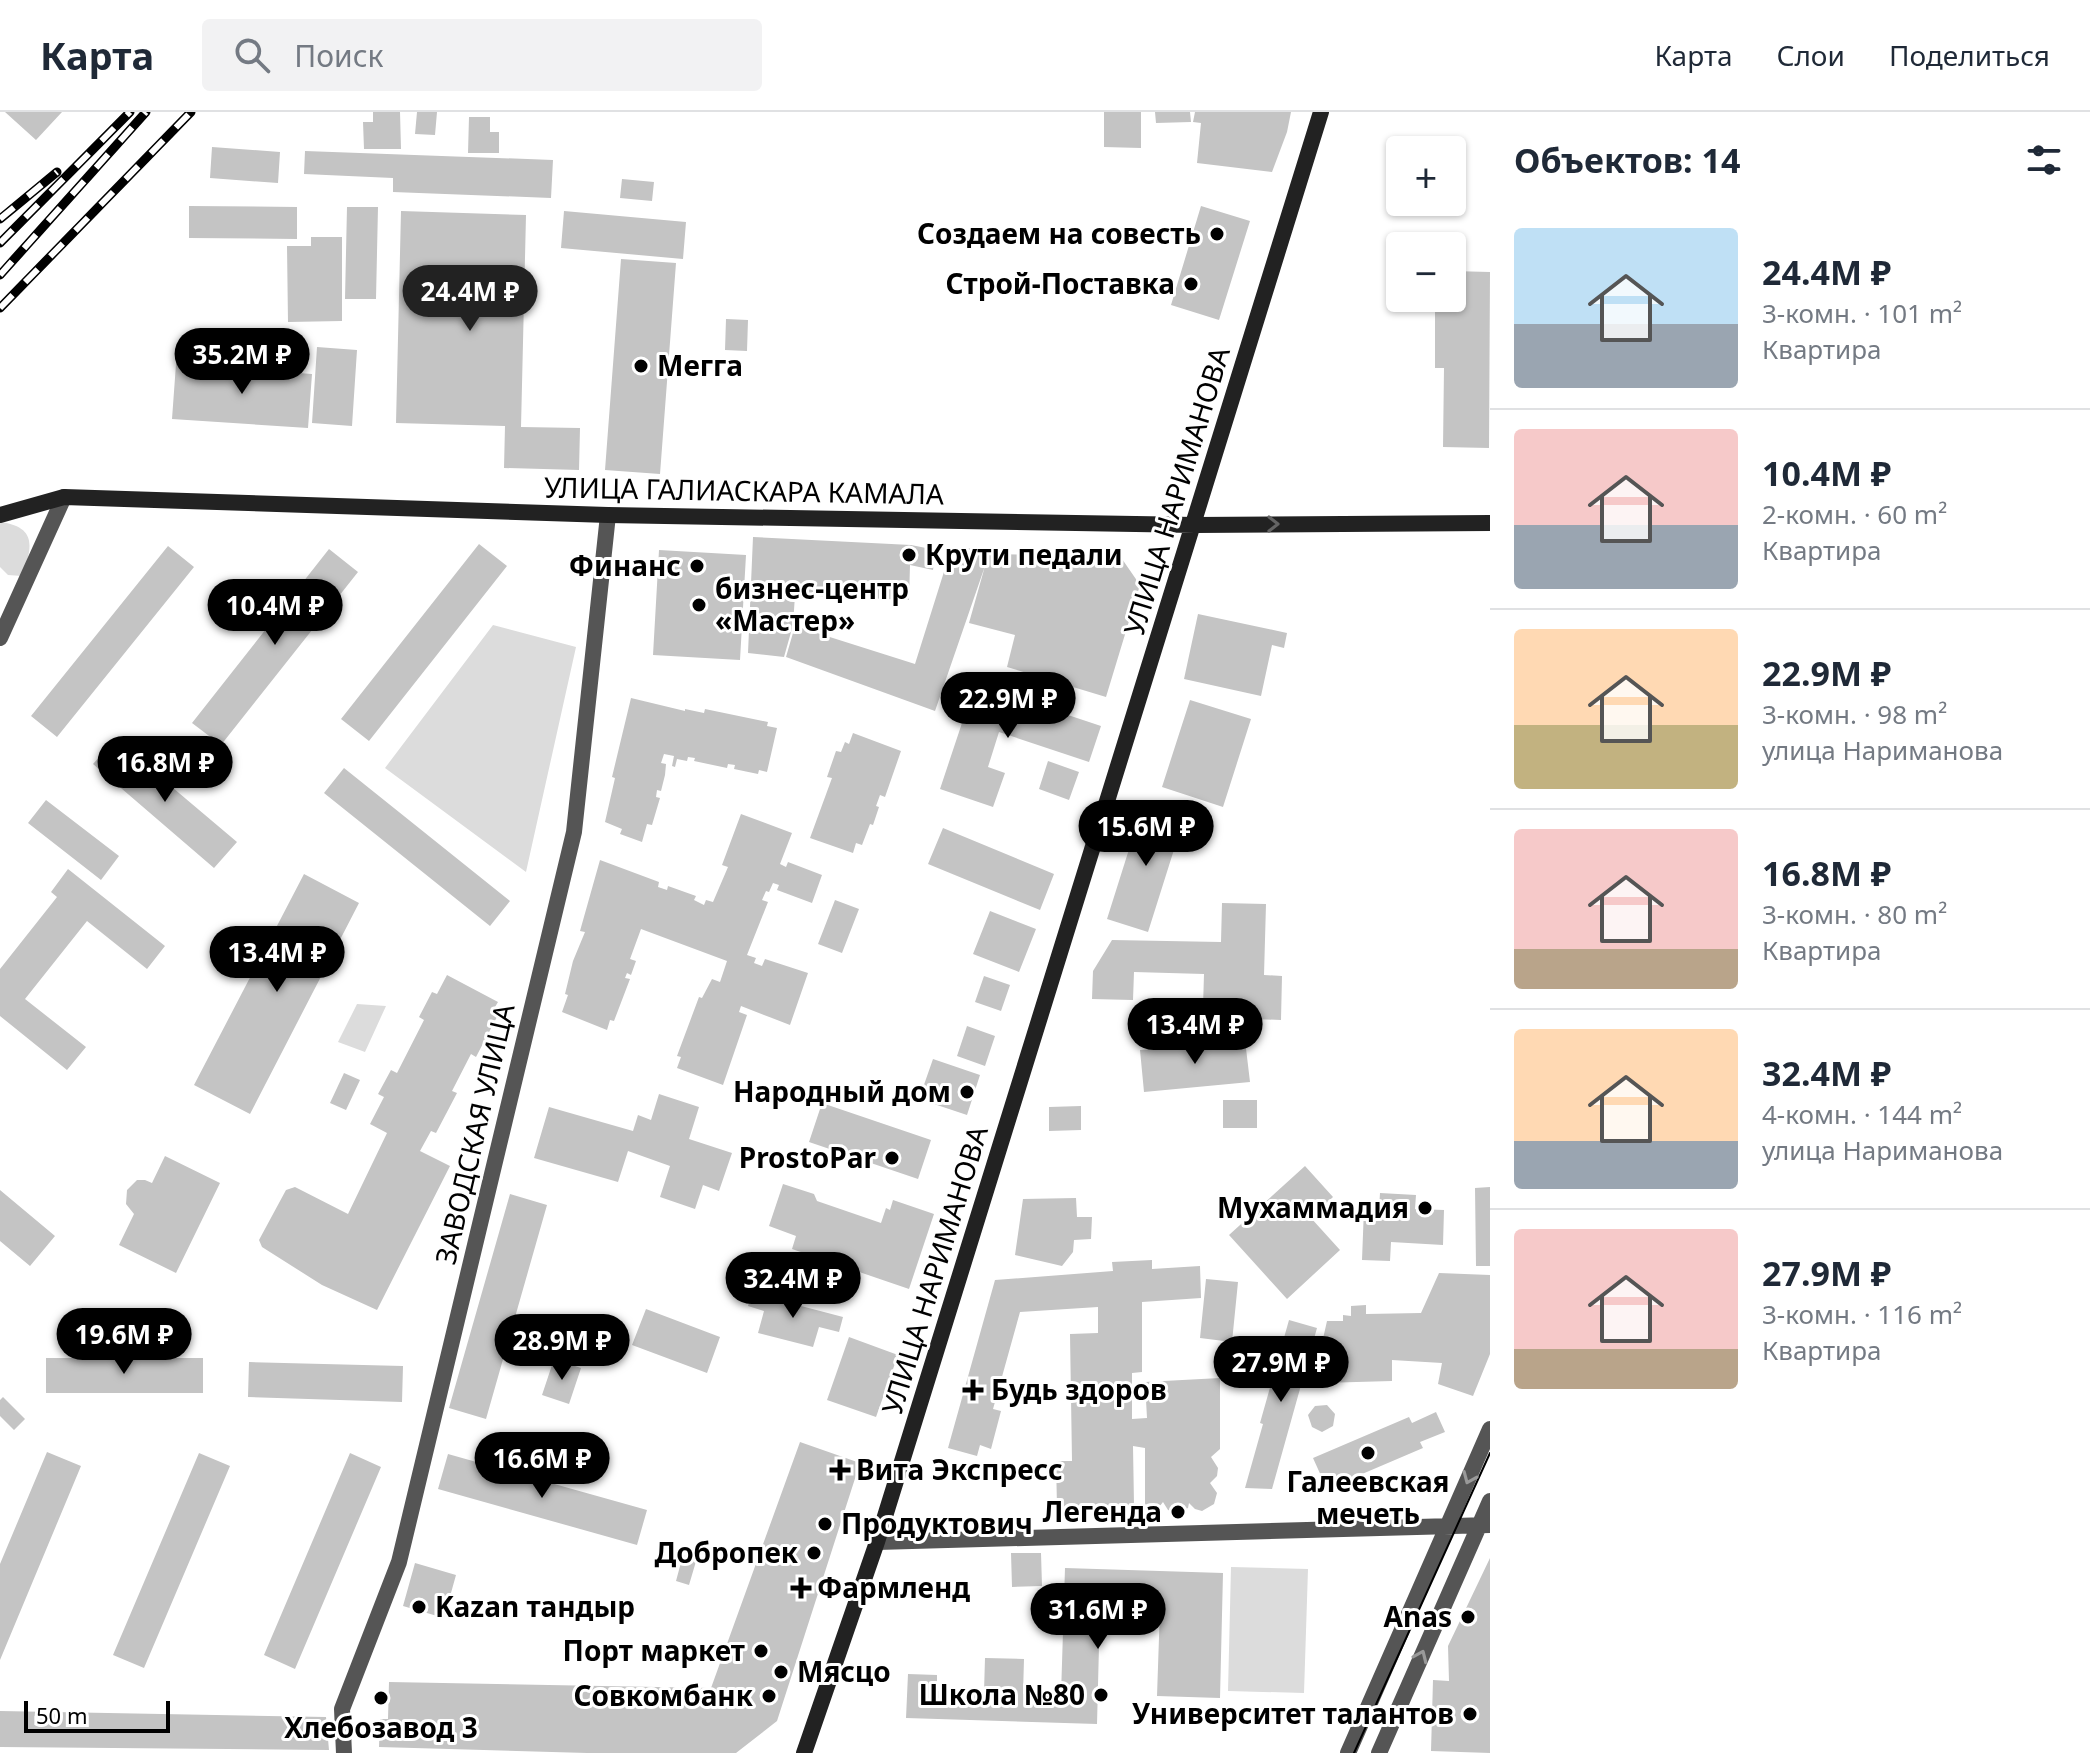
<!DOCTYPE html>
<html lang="ru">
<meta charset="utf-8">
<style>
body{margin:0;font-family:"Noto Sans",sans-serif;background:#f2f2f3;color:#1f2937;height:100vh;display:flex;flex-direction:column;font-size:30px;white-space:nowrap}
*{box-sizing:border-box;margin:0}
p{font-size:26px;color:#747a83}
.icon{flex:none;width:44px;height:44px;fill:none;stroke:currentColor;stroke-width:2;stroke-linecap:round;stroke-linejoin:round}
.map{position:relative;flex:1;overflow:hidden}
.sheet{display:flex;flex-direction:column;background:#fff;width:600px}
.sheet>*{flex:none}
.controls{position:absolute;left:1386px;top:24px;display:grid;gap:16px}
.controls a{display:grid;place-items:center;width:80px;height:80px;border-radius:8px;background:#fff;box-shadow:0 2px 6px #0004;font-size:40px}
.scale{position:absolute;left:24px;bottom:20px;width:146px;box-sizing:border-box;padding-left:8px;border:4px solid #000;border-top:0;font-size:22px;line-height:28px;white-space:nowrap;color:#000;-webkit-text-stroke:6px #fff;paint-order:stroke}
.price{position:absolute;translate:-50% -68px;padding:0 18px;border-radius:28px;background:#000;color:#fff;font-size:26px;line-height:52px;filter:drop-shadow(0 2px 4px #0008)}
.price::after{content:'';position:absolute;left:50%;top:48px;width:24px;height:18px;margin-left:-12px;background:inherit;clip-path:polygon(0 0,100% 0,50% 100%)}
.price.selected{background:#222;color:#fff}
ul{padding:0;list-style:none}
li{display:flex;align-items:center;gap:24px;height:200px;padding:0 24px}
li+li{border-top:2px solid #e0e1e3}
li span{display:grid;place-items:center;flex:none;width:224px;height:160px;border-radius:8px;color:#555}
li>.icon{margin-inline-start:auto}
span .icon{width:96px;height:96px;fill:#fffc;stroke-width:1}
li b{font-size:34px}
h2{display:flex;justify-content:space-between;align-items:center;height:96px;padding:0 24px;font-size:34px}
header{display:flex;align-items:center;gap:48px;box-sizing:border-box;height:112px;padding:0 40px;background:#fff;border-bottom:2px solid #e0e1e3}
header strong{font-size:38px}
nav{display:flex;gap:44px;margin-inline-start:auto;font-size:28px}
.search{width:560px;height:72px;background:#f2f2f3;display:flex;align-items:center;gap:20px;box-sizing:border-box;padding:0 28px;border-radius:8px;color:#747a83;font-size:30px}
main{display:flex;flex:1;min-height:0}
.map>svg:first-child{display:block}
.green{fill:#dcdcdc}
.building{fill:#c4c4c4}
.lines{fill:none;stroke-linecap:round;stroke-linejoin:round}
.street{stroke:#555;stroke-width:16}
.secondary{stroke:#222;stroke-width:16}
.tram{stroke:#000;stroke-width:2}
.rail-casing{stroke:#000;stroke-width:9}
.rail{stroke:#fff;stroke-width:6;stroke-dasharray:18;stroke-linecap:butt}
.oneway{stroke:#646464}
.oneway2{stroke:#999}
.poi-dot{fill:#000;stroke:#fff;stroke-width:3}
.labels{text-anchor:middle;stroke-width:6;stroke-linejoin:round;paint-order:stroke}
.poi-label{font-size:28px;font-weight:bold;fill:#000;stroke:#fff;text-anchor:end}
.street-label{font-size:28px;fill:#000;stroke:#fff}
</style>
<header>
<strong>Карта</strong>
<div class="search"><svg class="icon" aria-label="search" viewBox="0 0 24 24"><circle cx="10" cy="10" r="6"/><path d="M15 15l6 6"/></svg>Поиск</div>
<nav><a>Карта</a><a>Слои</a><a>Поделиться</a></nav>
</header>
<main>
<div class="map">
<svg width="1490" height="1641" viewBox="0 0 1490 1641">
<rect width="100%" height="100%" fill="#fff"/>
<path class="green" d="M 0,410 C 38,415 32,436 22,464 L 8,463 L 0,455 Z
M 493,513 L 576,535 L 526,760 L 385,656 Z
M 357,892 L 386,894 L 365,940 L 338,930 Z
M 1231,1455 L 1308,1457 L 1304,1581 L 1228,1579 Z"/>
<path class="building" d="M 5,0 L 62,0 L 36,28 Z
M 373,0 L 400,0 L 401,37 L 364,37 L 363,10 L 373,10 Z
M 417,0 L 437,0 L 435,23 L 415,22 Z
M 1104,0 L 1141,0 L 1141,36 L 1104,35 Z
M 1155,0 L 1190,0 L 1191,10 L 1156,11 Z
M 1195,0 L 1291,0 L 1287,20 L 1272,60 L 1197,51 L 1201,11 L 1193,10 Z
M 469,5 L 490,5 L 490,20 L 499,20 L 499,41 L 468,41 Z
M 212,35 L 280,40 L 278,71 L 210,66 Z
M 305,39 L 553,48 L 551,86 L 393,80 L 393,66 L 304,62 Z
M 622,67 L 654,70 L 652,89 L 620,86 Z
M 189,94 L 297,95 L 297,127 L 189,126 Z
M 1201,94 L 1250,109 L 1219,208 L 1171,193 Z
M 347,95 L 378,95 L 376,187 L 345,187 Z
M 401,99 L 526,103 L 521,315 L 580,316 L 579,358 L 504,356 L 505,314 L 396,311 Z
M 564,99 L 686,110 L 683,147 L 561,136 Z
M 311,125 L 342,125 L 342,209 L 288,210 L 287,134 L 311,134 Z
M 621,147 L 676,151 L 660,362 L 605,358 Z
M 1452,159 L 1490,160 L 1489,336 L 1443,335 L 1444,256 L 1435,256 L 1435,186 L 1452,186 Z
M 726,207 L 748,208 L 747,239 L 725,238 Z
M 317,235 L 357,238 L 352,314 L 312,311 Z
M 176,252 L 312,262 L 308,316 L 172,307 Z
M 753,425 L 911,433 L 936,438 L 933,458 L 910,453 L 909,488 L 795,483 L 793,513 L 784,545 L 748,541 Z
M 479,432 L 507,454 L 369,629 L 341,607 Z
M 168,434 L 194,455 L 57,625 L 31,604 Z
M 959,435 L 989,439 L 988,442 L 1120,444 L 1140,473 L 1106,585 L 1007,555 L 1015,523 L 969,511 L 985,454 L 935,599 L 786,545 L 795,514 L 915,552 L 948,447 L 956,449 Z
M 329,437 L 358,460 L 221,633 L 192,611 Z
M 659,438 L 746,443 L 740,548 L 653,543 Z
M 1198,502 L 1287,521 L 1284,536 L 1272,533 L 1261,584 L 1184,567 Z
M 975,572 L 1101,614 L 1089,650 L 999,620 L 988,655 L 1005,661 L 993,695 L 940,677 Z
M 631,586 L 685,599 L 685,597 L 704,601 L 705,597 L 768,610 L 767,614 L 777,616 L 767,660 L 759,658 L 758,662 L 734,657 L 735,653 L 728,652 L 727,656 L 694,649 L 695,646 L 688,645 L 687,649 L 677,647 L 675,655 L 672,654 L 674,644 L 664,642 L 661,651 L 666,652 L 665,663 L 661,679 L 657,678 L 656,685 L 660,686 L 652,713 L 647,712 L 642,730 L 620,722 L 622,717 L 605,710 L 615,666 L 612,665 Z
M 1190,588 L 1251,607 L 1223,695 L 1162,675 Z
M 853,621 L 901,639 L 885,685 L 880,683 L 876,694 L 879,695 L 873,713 L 870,712 L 862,733 L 856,731 L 853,741 L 810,726 L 832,666 L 827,665 L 836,639 L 841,640 L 845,630 L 849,632 Z
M 115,627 L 237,730 L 214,756 L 93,652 Z
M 1048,649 L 1079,660 L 1069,688 L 1039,677 Z
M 344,656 L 510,789 L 490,814 L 324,681 Z
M 46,688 L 119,744 L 101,768 L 28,711 Z
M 1143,693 L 1184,706 L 1148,820 L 1107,807 Z
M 741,702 L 792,721 L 780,752 L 786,755 L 788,750 L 822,763 L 812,791 L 777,778 L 779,773 L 773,771 L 769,780 L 766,779 L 762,788 L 768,790 L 747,843 L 756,846 L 754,851 L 762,854 L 765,847 L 808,861 L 790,913 L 741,894 L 739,900 L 747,903 L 723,973 L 677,956 L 681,945 L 677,944 L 699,885 L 702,886 L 712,867 L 720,870 L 727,849 L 641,817 L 630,847 L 636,849 L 631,863 L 627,861 L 625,866 L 630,867 L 614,909 L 610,908 L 607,918 L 562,900 L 568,883 L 565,882 L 573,849 L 585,820 L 580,819 L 600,748 L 659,770 L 658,775 L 667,778 L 668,774 L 696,784 L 694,788 L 704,793 L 706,788 L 713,790 L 728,755 L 722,753 Z
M 943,716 L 1054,762 L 1040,798 L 928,752 Z
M 68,757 L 165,834 L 147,857 L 87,809 L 25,887 L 86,935 L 67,958 L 0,904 L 0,857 L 57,785 L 51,780 Z
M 304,762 L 359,791 L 250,1002 L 194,973 Z
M 835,788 L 859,797 L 842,841 L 818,832 Z
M 1222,791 L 1266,792 L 1264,863 L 1282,864 L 1281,908 L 1253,907 L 1252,918 L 1226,917 L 1227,895 L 1203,895 L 1204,862 L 1134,860 L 1133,888 L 1092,887 L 1093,859 L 1112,828 L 1221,830 Z
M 990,799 L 1036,817 L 1019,860 L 973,842 Z
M 447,863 L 498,890 L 492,900 L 498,903 L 476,945 L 471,942 L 452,979 L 457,981 L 436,1021 L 431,1019 L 420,1039 L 450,1054 L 377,1198 L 322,1173 L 262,1135 L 259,1128 L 286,1078 L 295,1075 L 348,1102 L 387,1021 L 370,1012 L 384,985 L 378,982 L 391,958 L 397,961 L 424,908 L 419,905 L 432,880 L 437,882 Z
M 984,864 L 1010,873 L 1001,899 L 975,890 Z
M 967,914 L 995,924 L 985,954 L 957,944 Z
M 1245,928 L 1250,970 L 1144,980 L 1140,938 Z
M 933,947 L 980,963 L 967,1003 L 919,987 Z
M 344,961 L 360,968 L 346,998 L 330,991 Z
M 659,982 L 699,995 L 689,1027 L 732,1041 L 719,1079 L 703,1073 L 695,1097 L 660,1085 L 670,1054 L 628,1039 L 618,1070 L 534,1046 L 549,995 L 633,1019 L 638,1003 L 651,1008 Z
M 1223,988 L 1257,988 L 1257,1016 L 1223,1016 Z
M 822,991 L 931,1028 L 918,1067 L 809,1030 Z
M 1081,994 L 1081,1018 L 1049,1019 L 1049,995 Z
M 165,1044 L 220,1071 L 176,1161 L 119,1133 L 134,1102 L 126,1092 L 127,1078 L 137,1068 L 145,1068 L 152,1071 Z
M 1305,1054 L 1333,1085 L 1311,1106 L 1340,1138 L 1287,1187 L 1229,1123 Z
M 783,1072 L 814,1082 L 817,1089 L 881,1111 L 886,1096 L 890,1098 L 893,1088 L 934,1102 L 909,1177 L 792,1137 L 796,1124 L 769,1114 Z
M 1490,1075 L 1490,1154 L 1476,1154 L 1475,1076 Z
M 0,1078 L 55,1124 L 30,1154 L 0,1129 Z
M 1380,1081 L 1416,1083 L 1415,1097 L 1444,1098 L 1443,1133 L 1391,1130 L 1390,1149 L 1362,1148 L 1364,1096 L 1379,1097 Z
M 510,1082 L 547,1093 L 486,1307 L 449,1296 Z
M 1076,1086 L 1077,1105 L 1092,1105 L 1091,1127 L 1074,1128 L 1073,1140 L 1062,1154 L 1015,1143 L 1023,1087 Z
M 1152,1148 L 1152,1157 L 1200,1154 L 1201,1186 L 1142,1190 L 1142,1260 L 1132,1261 L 1132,1307 L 1147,1306 L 1145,1270 L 1220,1266 L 1220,1337 L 1211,1345 L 1218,1356 L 1217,1364 L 1210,1371 L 1217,1381 L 1214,1392 L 1202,1399 L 1195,1397 L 1189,1391 L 1188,1396 L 1177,1401 L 1168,1398 L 1163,1390 L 1156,1399 L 1145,1399 L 1145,1336 L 1133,1334 L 1134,1393 L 1057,1395 L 1056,1349 L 1072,1349 L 1070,1222 L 1098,1221 L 1098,1195 L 1020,1200 L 993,1297 L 1001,1299 L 991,1337 L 980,1333 L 977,1344 L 948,1336 L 995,1168 L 1113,1159 L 1112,1150 Z
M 1439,1161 L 1490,1163 L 1490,1242 L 1473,1284 L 1438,1272 L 1442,1251 L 1392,1248 L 1392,1269 L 1321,1271 L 1320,1240 L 1327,1209 L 1343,1209 L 1343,1203 L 1351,1204 L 1351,1194 L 1366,1193 L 1366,1202 L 1421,1201 Z
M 1206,1167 L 1238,1170 L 1232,1230 L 1200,1226 Z
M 752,1181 L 843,1205 L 839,1220 L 819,1215 L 813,1235 L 758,1221 L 764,1199 L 748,1194 Z
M 646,1197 L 720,1225 L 707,1261 L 632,1233 Z
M 1289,1208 L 1317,1216 L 1272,1377 L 1245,1376 L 1263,1312 L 1260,1311 Z
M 849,1225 L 898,1243 L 876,1305 L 827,1288 Z
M 46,1246 L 203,1246 L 203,1281 L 46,1281 Z
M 554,1247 L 581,1256 L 569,1292 L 542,1283 Z
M 249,1250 L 403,1254 L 402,1290 L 248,1285 Z
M 3,1285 L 25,1307 L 14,1318 L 0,1304 L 0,1288 Z
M 1327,1293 L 1335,1302 L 1333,1314 L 1322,1320 L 1312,1315 L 1308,1303 L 1315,1294 Z
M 1436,1300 L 1445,1320 L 1420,1330 L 1423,1336 L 1327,1377 L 1313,1346 L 1409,1305 L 1412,1311 Z
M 800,1330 L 860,1351 L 777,1609 L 736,1641 L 587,1641 L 379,1635 L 380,1607 L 388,1607 L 389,1570 L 711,1576 Z
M 47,1340 L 81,1354 L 0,1548 L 0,1452 Z
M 199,1341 L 230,1354 L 144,1556 L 113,1543 Z
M 350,1341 L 381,1355 L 295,1557 L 264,1543 Z
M 448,1342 L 647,1398 L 637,1433 L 438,1377 Z
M 1011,1441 L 1041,1441 L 1042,1474 L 1012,1475 Z
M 683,1443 L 697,1446 L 689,1473 L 676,1469 Z
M 1490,1446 L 1490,1641 L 1431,1639 L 1433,1568 L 1449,1569 L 1448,1534 Z
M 415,1451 L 456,1463 L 444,1506 L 403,1494 Z
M 1065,1456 L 1223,1461 L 1220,1586 L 1157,1584 L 1160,1496 L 1100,1495 L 1097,1612 L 906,1606 L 908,1562 L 937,1563 L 937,1579 L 984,1580 L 985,1546 L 1024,1547 L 1023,1582 L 1061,1583 Z
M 0,1599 L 326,1605 L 329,1638 L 0,1635 Z"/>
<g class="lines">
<path class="street" d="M 0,526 L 64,385
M 877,1430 L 1490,1413
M 344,1641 L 342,1597 L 399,1450 L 574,720 L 608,403
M 1348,1641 L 1490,1317
M 1379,1641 L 1490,1389"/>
<path class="secondary" d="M 0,403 L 64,385 L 608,403 L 1195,413 L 1490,411
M 804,1641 L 877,1430 L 1321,0"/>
<path class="tram" d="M 1354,1641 L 1490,1341"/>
<g class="rail-casing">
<path id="rail" d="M 0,107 L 57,60
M 0,131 L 130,0
M 0,163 L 146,0
M 0,196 L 191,0"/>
</g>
<use href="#rail" class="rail"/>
</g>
<defs><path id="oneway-chevron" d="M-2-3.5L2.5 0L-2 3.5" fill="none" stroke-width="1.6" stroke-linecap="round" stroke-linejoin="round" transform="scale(2)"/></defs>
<use class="oneway" href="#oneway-chevron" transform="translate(1273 412)"/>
<g class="oneway2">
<use href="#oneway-chevron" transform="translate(1469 1366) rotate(113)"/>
<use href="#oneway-chevron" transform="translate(1421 1544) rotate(-66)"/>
</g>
<g class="poi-dot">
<circle cx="1217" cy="122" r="8"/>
<circle cx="1191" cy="172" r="8"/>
<circle cx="641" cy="254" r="8"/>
<circle cx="909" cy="443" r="8"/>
<circle cx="697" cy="454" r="8"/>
<circle cx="699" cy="493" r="8"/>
<circle cx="967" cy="980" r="8"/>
<circle cx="892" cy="1046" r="8"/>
<circle cx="1425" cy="1096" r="8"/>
<path d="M969 1266h8v8h8v8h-8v8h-8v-8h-8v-8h8z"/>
<circle cx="1368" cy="1341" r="8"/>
<path d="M836 1346h8v8h8v8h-8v8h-8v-8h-8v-8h8z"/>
<circle cx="1178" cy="1400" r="8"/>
<circle cx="825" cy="1412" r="8"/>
<circle cx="814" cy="1441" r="8"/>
<path d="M797 1464h8v8h8v8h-8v8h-8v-8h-8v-8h8z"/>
<circle cx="419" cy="1495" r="8"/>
<circle cx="1468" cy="1505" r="8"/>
<circle cx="761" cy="1539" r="8"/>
<circle cx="781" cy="1560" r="8"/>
<circle cx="1101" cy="1583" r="8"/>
<circle cx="769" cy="1584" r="8"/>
<circle cx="381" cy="1586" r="8"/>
<circle cx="1470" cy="1602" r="8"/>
</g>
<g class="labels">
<g class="poi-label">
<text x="1201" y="132">Создаем на совесть</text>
<text x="1175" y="182">Строй-Поставка</text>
<text x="657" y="264" text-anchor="start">Мегга</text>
<text x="925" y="453" text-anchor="start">Крути педали</text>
<text x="681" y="464">Финанс</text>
<text x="715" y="487" text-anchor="start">бизнес-центр<tspan x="715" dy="32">«Мастер»</tspan></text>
<text x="951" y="990">Народный дом</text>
<text x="876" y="1056">ProstoPar</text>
<text x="1409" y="1106">Мухаммадия</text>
<text x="991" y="1288" text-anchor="start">Будь здоров</text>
<text x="856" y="1368" text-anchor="start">Вита Экспресс</text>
<text x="1368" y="1380" text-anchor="middle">Галеевская<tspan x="1368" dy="32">мечеть</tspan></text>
<text x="1162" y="1410">Легенда</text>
<text x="841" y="1422" text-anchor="start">Продуктович</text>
<text x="798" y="1451">Добропек</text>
<text x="817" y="1486" text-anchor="start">Фармленд</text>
<text x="435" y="1505" text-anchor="start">Kazan тандыр</text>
<text x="1452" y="1515">Anas</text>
<text x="745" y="1549">Порт маркет</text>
<text x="797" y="1570" text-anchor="start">Мясцо</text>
<text x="1085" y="1593">Школа №80</text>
<text x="753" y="1594">Совкомбанк</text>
<text x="1454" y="1612">Университет талантов</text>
<text x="381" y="1626" text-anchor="middle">Хлебозавод 3</text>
</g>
<g class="street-label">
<text transform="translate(744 379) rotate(1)" y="10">УЛИЦА ГАЛИАСКАРА КАМАЛА</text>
<text transform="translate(1177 379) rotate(-73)" y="10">УЛИЦА НАРИМАНОВА</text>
<text transform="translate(475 1022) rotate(-77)" y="10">ЗАВОДСКАЯ УЛИЦА</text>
<text transform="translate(935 1158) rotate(-73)" y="10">УЛИЦА НАРИМАНОВА</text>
</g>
</g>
</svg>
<div class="controls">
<a>+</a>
<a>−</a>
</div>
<div class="scale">50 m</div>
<b class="price selected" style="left:470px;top:221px">24.4M ₽</b>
<b class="price" style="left:242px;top:284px">35.2M ₽</b>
<b class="price" style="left:275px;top:535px">10.4M ₽</b>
<b class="price" style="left:1008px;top:628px">22.9M ₽</b>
<b class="price" style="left:165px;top:692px">16.8M ₽</b>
<b class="price" style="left:1146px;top:756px">15.6M ₽</b>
<b class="price" style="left:277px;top:882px">13.4M ₽</b>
<b class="price" style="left:1195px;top:954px">13.4M ₽</b>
<b class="price" style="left:793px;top:1208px">32.4M ₽</b>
<b class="price" style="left:124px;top:1264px">19.6M ₽</b>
<b class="price" style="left:562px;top:1270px">28.9M ₽</b>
<b class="price" style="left:1281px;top:1292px">27.9M ₽</b>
<b class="price" style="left:542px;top:1388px">16.6M ₽</b>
<b class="price" style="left:1098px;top:1539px">31.6M ₽</b>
</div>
<section class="sheet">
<h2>Объектов: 14<svg class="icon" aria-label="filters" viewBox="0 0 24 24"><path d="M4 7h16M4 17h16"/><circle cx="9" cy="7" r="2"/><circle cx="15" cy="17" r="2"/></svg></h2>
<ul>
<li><span style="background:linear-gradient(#bfe0f5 60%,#9aa5b1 0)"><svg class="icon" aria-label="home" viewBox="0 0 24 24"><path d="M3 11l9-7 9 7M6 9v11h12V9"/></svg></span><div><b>24.4M ₽</b><p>3-комн. · 101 m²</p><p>Квартира</p></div></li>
<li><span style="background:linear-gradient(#f6c9c9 60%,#9aa5b1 0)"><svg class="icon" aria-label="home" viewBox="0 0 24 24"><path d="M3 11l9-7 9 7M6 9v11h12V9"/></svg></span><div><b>10.4M ₽</b><p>2-комн. · 60 m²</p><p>Квартира</p></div></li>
<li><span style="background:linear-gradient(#ffd9b3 60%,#c2b280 0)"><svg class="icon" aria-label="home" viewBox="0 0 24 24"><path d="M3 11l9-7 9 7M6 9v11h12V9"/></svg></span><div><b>22.9M ₽</b><p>3-комн. · 98 m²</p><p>улица Нариманова</p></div></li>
<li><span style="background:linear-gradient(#f6c9c9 75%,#b9a48a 0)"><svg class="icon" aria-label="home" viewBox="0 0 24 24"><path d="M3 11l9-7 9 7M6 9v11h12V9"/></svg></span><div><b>16.8M ₽</b><p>3-комн. · 80 m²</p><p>Квартира</p></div></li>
<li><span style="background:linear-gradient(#ffd9b3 70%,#9aa5b1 0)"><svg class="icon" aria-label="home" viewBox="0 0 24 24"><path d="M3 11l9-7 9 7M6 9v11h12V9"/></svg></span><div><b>32.4M ₽</b><p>4-комн. · 144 m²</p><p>улица Нариманова</p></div></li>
<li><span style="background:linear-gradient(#f6c9c9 75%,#b9a48a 0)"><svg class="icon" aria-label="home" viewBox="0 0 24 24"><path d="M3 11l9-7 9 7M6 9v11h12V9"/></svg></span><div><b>27.9M ₽</b><p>3-комн. · 116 m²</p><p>Квартира</p></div></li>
</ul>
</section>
</main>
